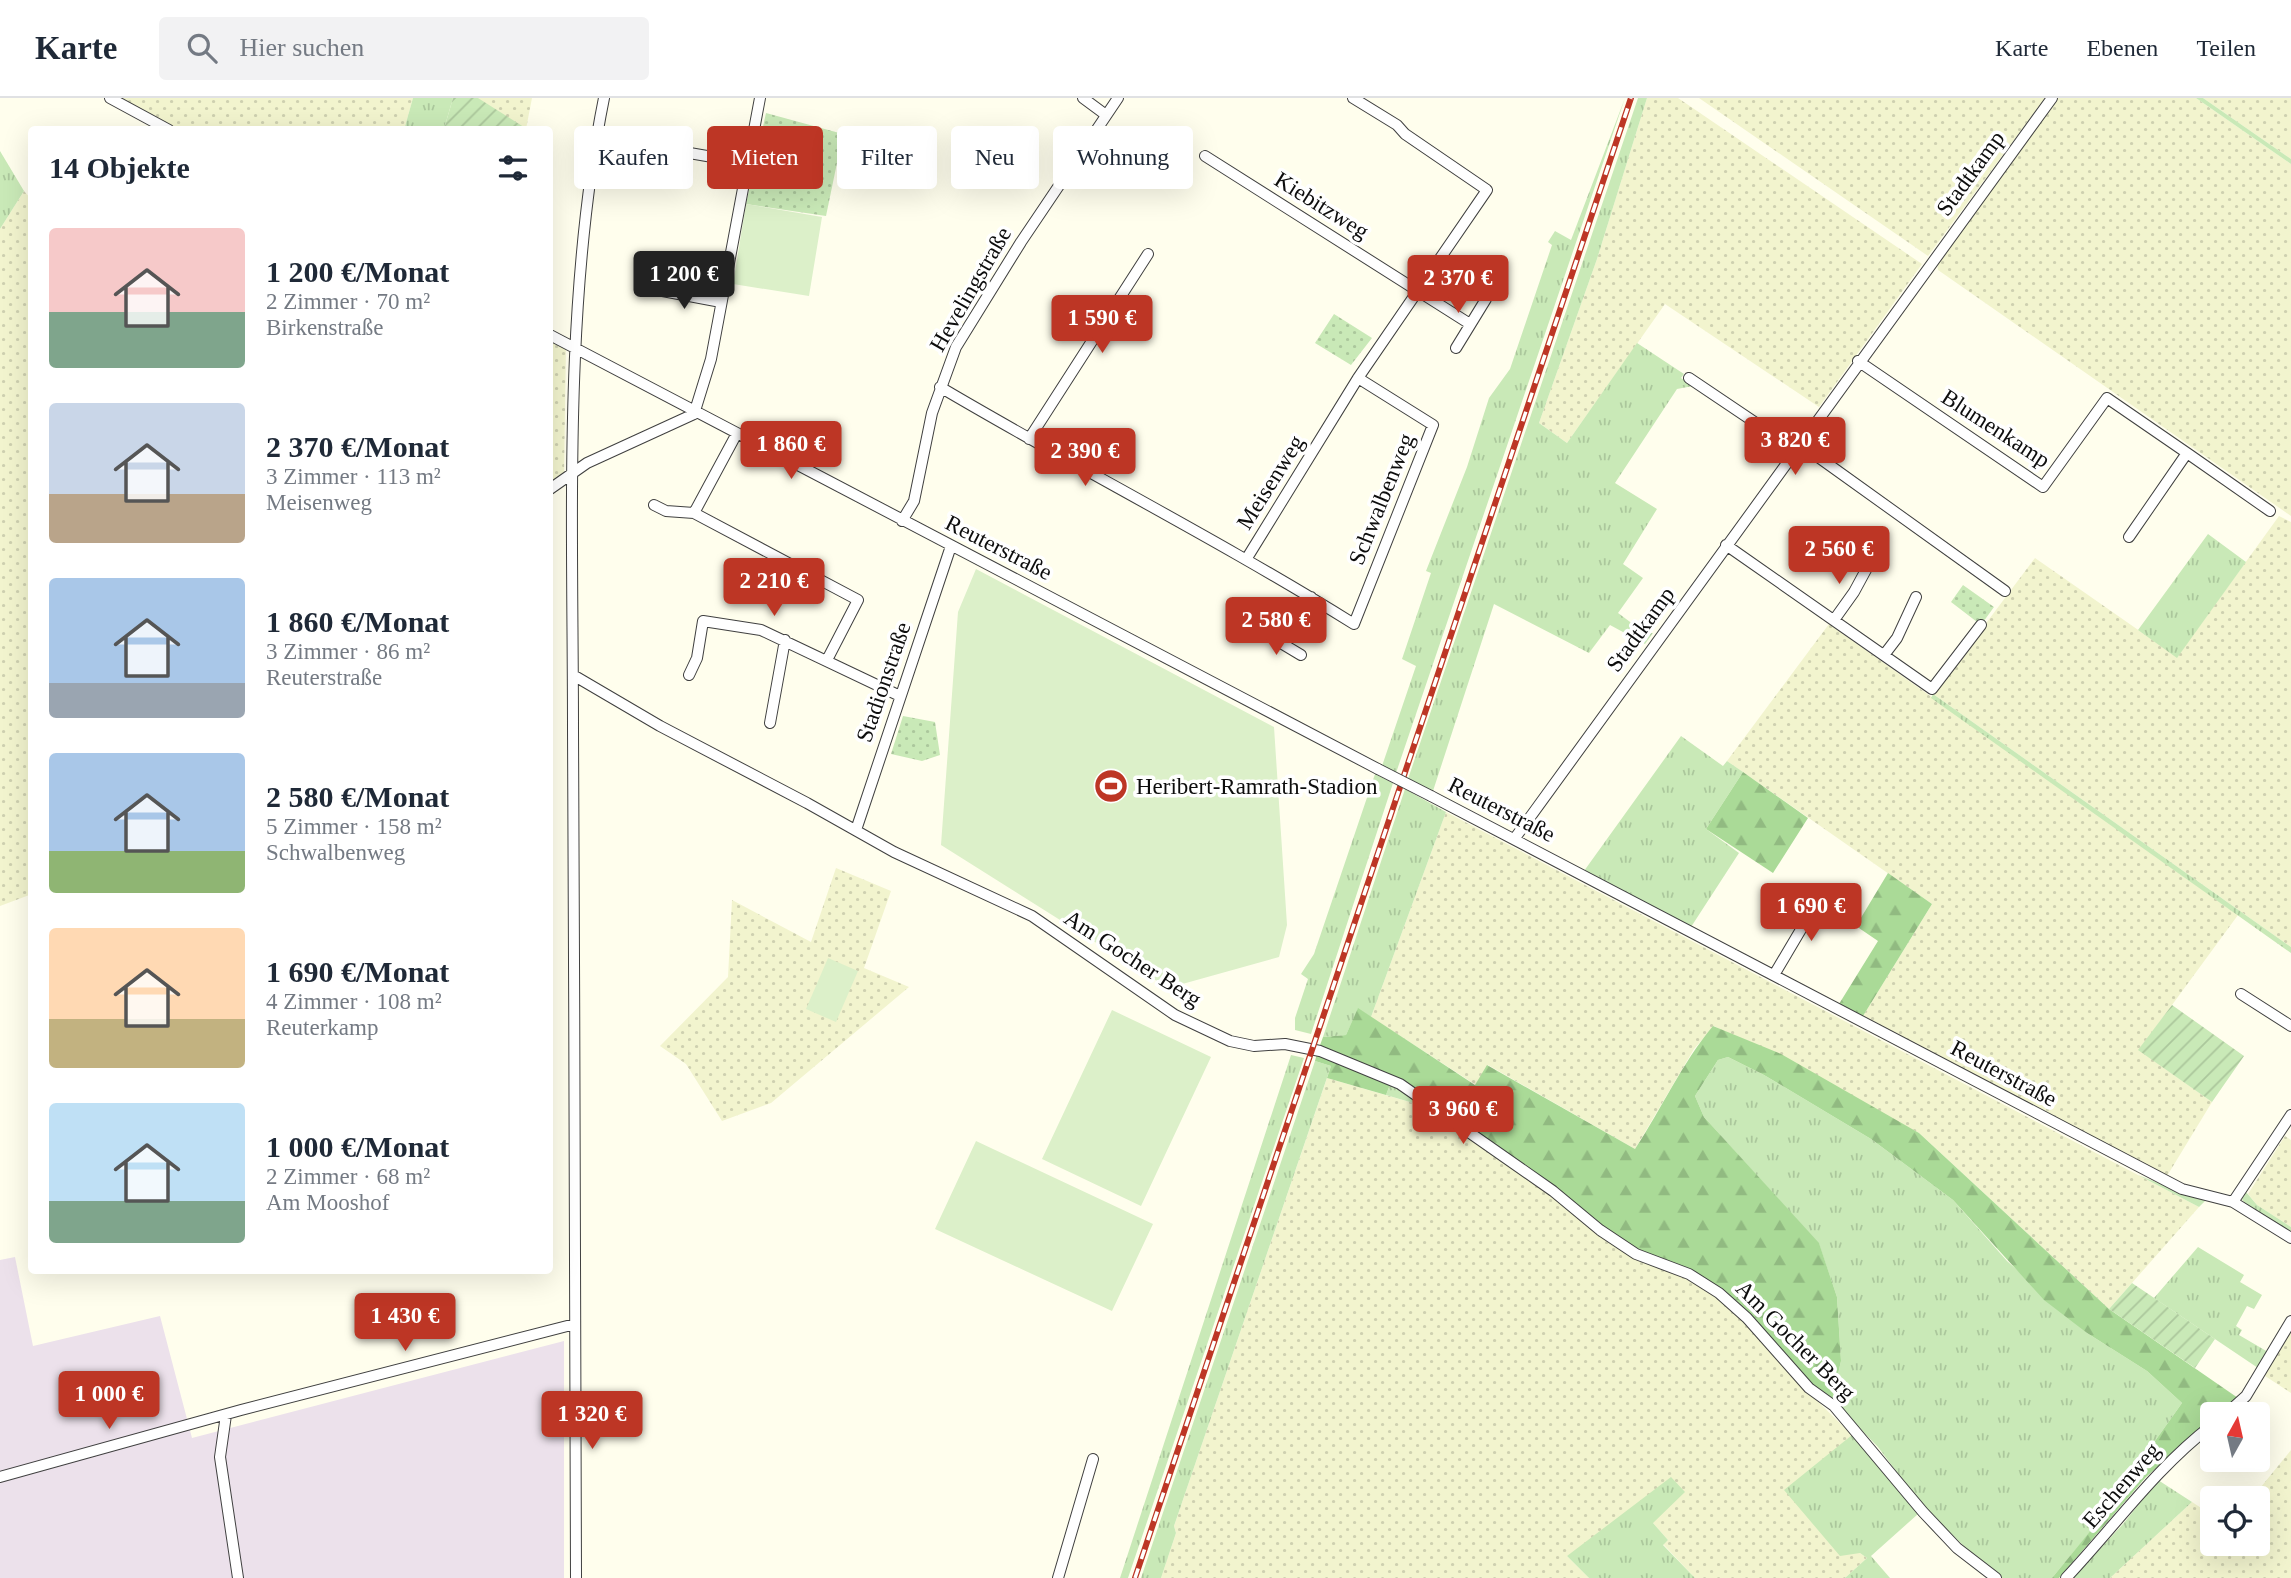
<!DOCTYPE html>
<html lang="de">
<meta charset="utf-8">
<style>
body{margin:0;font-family:"Times New Roman",serif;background:#f2f2f3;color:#1f2937;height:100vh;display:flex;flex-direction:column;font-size:26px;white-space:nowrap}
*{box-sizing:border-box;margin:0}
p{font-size:23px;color:#747a83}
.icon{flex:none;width:38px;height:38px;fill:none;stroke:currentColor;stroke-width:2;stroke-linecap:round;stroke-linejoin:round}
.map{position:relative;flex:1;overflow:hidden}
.panel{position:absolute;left:28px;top:28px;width:525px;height:1148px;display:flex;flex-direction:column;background:#fff;border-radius:7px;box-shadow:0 7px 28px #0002}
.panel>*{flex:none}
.top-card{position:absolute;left:574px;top:28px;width:665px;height:63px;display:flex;gap:14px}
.needle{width:46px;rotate:8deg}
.tools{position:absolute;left:2200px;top:1304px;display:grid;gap:14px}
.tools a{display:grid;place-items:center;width:70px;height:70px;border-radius:7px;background:#fff;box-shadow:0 7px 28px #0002;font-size:35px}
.price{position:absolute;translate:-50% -60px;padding:0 16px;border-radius:7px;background:#bd3625;color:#fff;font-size:23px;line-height:46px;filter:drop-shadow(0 2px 4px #0008)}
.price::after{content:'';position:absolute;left:50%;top:42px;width:21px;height:16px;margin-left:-10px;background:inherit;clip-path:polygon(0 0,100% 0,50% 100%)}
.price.selected{background:#222;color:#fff}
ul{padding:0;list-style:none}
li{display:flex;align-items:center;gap:21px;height:175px;padding:0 21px}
li span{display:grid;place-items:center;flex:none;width:196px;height:140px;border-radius:7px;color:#555}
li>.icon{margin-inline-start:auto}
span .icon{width:84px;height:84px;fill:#fffc;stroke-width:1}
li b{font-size:30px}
h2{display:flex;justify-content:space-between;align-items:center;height:84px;padding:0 21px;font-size:30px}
.pill{padding:0 24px;border-radius:7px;background:#fff;box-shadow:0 7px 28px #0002;font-size:24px;line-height:63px}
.pill.selected{background:#bd3625;color:#fff}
header{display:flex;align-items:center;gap:42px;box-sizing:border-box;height:98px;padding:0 35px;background:#fff;border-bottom:2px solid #e0e1e3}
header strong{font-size:33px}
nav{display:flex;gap:38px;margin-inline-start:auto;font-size:24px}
.search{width:490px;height:63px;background:#f2f2f3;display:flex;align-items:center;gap:18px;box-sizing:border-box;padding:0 24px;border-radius:7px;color:#747a83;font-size:26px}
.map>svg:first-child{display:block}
.industrial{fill:#ece1eb}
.farmland{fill:url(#farmland-dots)}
.grass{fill:url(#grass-tufts)}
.forest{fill:url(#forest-firs)}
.park{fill:url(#park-dots)}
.garden{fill:url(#garden-furrows)}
.pitch{fill:#dcf0c9}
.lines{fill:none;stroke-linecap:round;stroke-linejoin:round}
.minor-casing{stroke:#404040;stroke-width:12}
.minor{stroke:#fff;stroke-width:10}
.rail-casing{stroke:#bd3625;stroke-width:6}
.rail{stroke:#fff;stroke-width:3.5;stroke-dasharray:10;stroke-linecap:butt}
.minor-bridge-casing{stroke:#404040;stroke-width:12;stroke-linecap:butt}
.minor-bridge{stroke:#fff;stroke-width:10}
.labels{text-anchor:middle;stroke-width:7;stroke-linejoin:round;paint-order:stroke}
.street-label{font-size:23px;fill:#0d0d0d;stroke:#fff}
.poi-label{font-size:23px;fill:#0d0d0d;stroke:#fff;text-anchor:start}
</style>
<header>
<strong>Karte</strong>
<div class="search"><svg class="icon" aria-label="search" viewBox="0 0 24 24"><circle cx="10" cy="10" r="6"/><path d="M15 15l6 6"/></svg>Hier suchen</div>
<nav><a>Karte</a><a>Ebenen</a><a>Teilen</a></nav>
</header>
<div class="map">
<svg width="2291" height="1480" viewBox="0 0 2291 1480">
<defs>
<pattern id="farmland-dots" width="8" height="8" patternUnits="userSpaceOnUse" patternTransform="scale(1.75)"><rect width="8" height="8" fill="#f2f4ce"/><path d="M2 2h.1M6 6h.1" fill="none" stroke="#ced0b0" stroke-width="1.8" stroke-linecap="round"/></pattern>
<pattern id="grass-tufts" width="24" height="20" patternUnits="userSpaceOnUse" patternTransform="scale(1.75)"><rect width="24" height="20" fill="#c9e9b7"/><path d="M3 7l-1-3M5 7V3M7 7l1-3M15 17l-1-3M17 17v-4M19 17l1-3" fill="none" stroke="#abc79c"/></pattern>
<pattern id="forest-firs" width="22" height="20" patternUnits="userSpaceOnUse" patternTransform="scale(1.75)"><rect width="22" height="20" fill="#aada97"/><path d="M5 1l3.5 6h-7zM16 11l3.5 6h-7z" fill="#91ba81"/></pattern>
<pattern id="park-dots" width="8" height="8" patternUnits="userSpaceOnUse" patternTransform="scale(1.75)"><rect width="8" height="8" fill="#c9e9b7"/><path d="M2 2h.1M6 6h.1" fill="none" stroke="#abc79c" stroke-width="1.8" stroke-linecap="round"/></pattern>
<pattern id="garden-furrows" width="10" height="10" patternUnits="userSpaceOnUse" patternTransform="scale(1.75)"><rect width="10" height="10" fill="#c9e9b7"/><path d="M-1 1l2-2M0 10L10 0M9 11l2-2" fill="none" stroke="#abc79c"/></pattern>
</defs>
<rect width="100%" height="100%" fill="#fffeed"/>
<path class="industrial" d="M 15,1159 L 33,1248 L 160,1218 L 192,1340 L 564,1243 L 564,1480 L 0,1480 L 0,1162 Z"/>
<path class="farmland" d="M 110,0 L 413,0 L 404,32 L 169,31 Z
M 477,0 L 532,0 L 526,31 Z
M 1647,0 L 1678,0 L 1922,166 L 1819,309 L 1665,206 L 1567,345 L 1539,325 L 1597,161 Z
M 1699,0 L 2045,0 L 1928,158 Z
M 2058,0 L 2196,0 L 2291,66 L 2291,418 L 1938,172 L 1937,165 Z
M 2203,0 L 2291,0 L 2291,61 Z
M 24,93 L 32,102 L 32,796 L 0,808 L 0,131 Z
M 550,237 L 566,246 L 564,378 L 550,391 Z
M 2279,418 L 2291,424 L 2291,849 L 1933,596 L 2035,460 L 2177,559 Z
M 1829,526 L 2238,817 L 2139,952 L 2212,1004 L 2167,1078 L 1863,918 L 1932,806 L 1727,663 Z
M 1446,714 L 2199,1109 L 2109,1211 L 1919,1035 L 1714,928 L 1694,951 L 1635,1051 L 1488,967 L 1476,987 L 1371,919 Z
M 836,770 L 891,793 L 864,870 L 909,889 L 771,1005 L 722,1023 L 686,966 L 660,948 L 728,879 L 732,802 L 811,844 Z
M 1327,980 L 1420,1007 L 1717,1196 L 1744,1221 L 1791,1277 L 1852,1337 L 1860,1455 L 1867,1460 L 1845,1480 L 1695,1480 L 1663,1446 L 1668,1442 L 1653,1425 L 1567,1458 L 1589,1480 L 1161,1480 L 1176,1435 L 1174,1428 Z
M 2285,1038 L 2291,1042 L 2291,1129 L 2257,1107 L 2248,1096 Z
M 2291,1230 L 2291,1295 L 2262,1276 Z
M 2291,1352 L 2291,1480 L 2110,1480 L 2192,1404 L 2212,1417 L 2212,1446 L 2258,1446 L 2258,1400 L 2252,1400 Z"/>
<path class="grass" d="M 413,0 L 453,0 L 444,31 L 404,32 Z
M 1625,0 L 1396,675 L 1382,668 L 1416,568 L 1402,561 L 1431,475 L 1426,473 L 1467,369 L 1489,300 L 1510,271 L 1552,147 L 1548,144 L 1555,133 L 1571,142 Z
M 1638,0 L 1647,0 L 1597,161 L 1539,325 L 1567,345 L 1637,245 L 1684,276 L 1681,280 L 1693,288 L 1677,291 L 1615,385 L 1657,411 L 1623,466 L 1643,480 L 1618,515 L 1645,535 L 1653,535 L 1645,546 L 1610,527 L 1589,555 L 1494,506 L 1433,693 L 1408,681 Z
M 2196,0 L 2203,0 L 2291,61 L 2291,66 Z
M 0,53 L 24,93 L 0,131 Z
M 2208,436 L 2246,464 L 2177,560 L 2138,532 Z
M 1933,596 L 2291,849 L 2291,855 L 1931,600 Z
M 1681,638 L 1723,668 L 1727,663 L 1743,674 L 1706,731 L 1739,755 L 1691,829 L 1584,773 Z
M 1375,676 L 1393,685 L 1311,936 L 1295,932 L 1295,920 L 1308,881 L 1301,876 L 1314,856 Z
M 1405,691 L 1446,714 L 1371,919 L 1358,911 L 1346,937 L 1323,939 Z
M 1291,957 L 1304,960 L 1128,1480 L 1120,1480 Z
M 1728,959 L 1764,977 L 1871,1041 L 1953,1102 L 2007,1163 L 2087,1235 L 2147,1273 L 2182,1305 L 2094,1429 L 2052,1480 L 2002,1480 L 1976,1460 L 1920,1405 L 1878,1349 L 1832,1302 L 1841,1263 L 1837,1199 L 1819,1146 L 1704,1019 L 1695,998 L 1718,962 Z
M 1315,963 L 1331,968 L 1174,1428 L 1176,1435 L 1161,1480 L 1141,1480 Z
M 1391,984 L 1478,1042 L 1420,1007 L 1386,997 Z
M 2138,1077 L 2205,1103 L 2199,1109 Z
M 2246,1094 L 2257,1107 L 2291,1129 L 2291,1134 L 2245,1106 L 2242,1101 Z
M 2198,1149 L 2244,1177 L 2240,1184 L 2262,1197 L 2254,1211 L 2247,1208 L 2236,1228 L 2242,1232 L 2239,1237 L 2268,1254 L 2258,1270 L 2154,1200 Z
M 1852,1337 L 1918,1416 L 1871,1458 L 1890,1480 L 1845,1480 L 1867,1460 L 1860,1455 L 1840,1458 L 1784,1392 Z
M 1671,1379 L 1685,1394 L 1653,1425 L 1668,1442 L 1663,1447 L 1695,1480 L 1589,1480 L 1567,1458 Z
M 2158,1382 L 2192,1404 L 2110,1480 L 2073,1480 L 2123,1426 Z"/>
<path class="forest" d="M 1743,674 L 1808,720 L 1773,775 L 1706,731 Z
M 1888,775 L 1932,806 L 1863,918 L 1839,906 L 1878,843 L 1856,828 Z
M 1358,910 L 1475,987 L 1487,967 L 1635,1051 C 1662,1010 1682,965 1713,928 L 1781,956 L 1919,1035 L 2109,1211 L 2238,1300 L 2218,1316 L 2212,1316 L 2212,1321 L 2146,1379 L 2059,1480 L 2052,1480 L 2096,1426 L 2182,1305 L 2147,1273 L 2087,1235 L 2044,1202 L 1953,1102 L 1871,1041 L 1764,977 L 1728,959 L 1718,962 L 1695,998 L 1704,1019 L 1819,1145 L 1837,1199 L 1841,1263 L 1832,1302 L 1819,1293 L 1720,1192 L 1637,1154 L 1393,979 L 1319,950 L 1323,939 L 1346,937 Z
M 1317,955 L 1391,984 L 1386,997 L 1327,980 L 1331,968 L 1315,963 Z"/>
<path class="park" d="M 766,15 L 843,36 L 826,118 L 746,106 Z
M 1334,216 L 1372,240 L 1351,267 L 1315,245 Z
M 1963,487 L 1994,509 L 1981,527 L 1951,504 Z
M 903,618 L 935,624 L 940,657 L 922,663 L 891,656 Z"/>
<path class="garden" d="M 453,0 L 478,0 L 527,31 L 444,31 Z
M 2172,907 L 2244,958 L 2212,1004 L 2138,952 Z
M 2132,1185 L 2215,1241 L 2195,1270 L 2109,1211 Z"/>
<path class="pitch" d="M 746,106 L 822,119 L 809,198 L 733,186 Z
M 976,471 L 1274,629 L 1287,827 L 1279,859 L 1168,890 L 941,747 L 958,514 Z
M 828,860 L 858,873 L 836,924 L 806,911 Z
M 1112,912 L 1211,959 L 1141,1108 L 1042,1061 Z
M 976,1043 L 1153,1126 L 1112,1213 L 935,1131 Z"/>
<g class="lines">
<g class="minor-casing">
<path id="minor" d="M 110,0 L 169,32
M 1083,0 L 1106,17
M 678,53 L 747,65
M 1205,58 L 1470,226
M 652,191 L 721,204
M 550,237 L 1378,671
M 1456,250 L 1486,201
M 1858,263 L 2043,389 L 2107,300 L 2187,355 L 2129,439
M 1689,280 L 1784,344 L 1800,346 L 2005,493
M 940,289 C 1077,370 1219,442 1354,526 L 1433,327 L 1358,280
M 694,316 L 711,261 L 760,0
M 736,337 L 694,415 L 858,502 L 827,562
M 1029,341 L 1148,156
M 2187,355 L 2270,413
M 550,391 L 587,365 L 694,316
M 654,407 L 666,413 L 694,415
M 902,423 L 914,403 L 932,315 L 956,249 L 1021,144 L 1118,0
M 1726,447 L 1932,591 L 1981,527
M 1247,460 L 1358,280 L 1487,92 L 1405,36 L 1397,27 L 1353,0
M 1834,522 L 1854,494 L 1867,470
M 1266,536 L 1301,557
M 1284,545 L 1311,499
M 1884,557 L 1897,540 L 1916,499
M 573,577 L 660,628 L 807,705 L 894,754 L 1032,818 L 1175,917 L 1230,943 L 1254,948 L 1285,946 L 1320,953 L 1400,986 L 1553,1093 L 1600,1132 L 1636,1156 L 1689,1176 L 1719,1195 L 1747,1220 L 1809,1290 L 1834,1308 L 1923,1414 L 1957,1450 L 1996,1480
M 689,577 L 697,560 L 703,523 L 761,532 L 900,598
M 770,625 L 785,542
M 1431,698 L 2182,1091 L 2233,1104 L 2291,1140
M 856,732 L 951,448
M 1515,740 L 2052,0
M 1774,877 L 1819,801 L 1831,795
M 2241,896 L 2291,928
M 2233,1104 L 2291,1017
M 2226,1316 L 2246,1298 L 2291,1223
M 226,1317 L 220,1359 L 238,1480
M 0,1379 L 241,1312 L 575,1226
M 576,1480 C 576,1197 574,914 573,631 C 573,424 563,203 604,0
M 1058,1480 L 1093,1361
M 2066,1480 C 2115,1428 2155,1371 2212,1327"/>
</g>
<use href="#minor" class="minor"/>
<g class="rail-casing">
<path id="rail" d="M 1135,1480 L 1631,0"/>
</g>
<use href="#rail" class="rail"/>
<g class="minor-bridge-casing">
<path id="minor-bridge" d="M 1378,671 L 1431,698"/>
</g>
<use href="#minor-bridge" class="minor-bridge"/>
</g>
<defs>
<g id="stadium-disc" transform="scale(1.75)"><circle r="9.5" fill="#bd3625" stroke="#fff"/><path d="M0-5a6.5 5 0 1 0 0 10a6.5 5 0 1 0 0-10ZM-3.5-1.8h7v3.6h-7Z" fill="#fff"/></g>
</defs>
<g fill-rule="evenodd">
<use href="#stadium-disc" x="1111" y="688"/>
</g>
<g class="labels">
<g class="street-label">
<text transform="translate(1970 75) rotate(-54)" y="8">Stadtkamp</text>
<text transform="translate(1322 107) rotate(32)" y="8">Kiebitzweg</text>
<text transform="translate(970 191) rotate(-60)" y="8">Hevelingstraße</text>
<text transform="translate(1996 330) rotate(33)" y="8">Blumenkamp</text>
<text transform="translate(1270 384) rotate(-58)" y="8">Meisenweg</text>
<text transform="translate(1381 401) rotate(-68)" y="8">Schwalbenweg</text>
<text transform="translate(999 449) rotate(27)" y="8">Reuterstraße</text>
<text transform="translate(1640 531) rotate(-54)" y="8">Stadtkamp</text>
<text transform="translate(883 584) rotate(-71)" y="8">Stadionstraße</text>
<text transform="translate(1502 711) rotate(27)" y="8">Reuterstraße</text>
<text transform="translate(1133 860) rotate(33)" y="8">Am Gocher Berg</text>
<text transform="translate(2004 975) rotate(28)" y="8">Reuterstraße</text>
<text transform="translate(1796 1242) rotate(45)" y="8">Am Gocher Berg</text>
<text transform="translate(2121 1387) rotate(-49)" y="8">Eschenweg</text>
</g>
<g class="poi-label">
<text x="1136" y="696">Heribert-Ramrath-Stadion</text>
</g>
</g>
</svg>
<div class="tools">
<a><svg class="needle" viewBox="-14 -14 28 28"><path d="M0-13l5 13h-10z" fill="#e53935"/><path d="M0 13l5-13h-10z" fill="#747a83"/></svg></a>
<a><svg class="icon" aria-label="locate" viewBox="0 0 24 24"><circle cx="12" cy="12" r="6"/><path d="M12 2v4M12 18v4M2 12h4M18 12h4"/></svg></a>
</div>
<b class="price selected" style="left:684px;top:213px">1 200 €</b>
<b class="price" style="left:1458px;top:217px">2 370 €</b>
<b class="price" style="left:1102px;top:257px">1 590 €</b>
<b class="price" style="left:1795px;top:379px">3 820 €</b>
<b class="price" style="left:791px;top:383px">1 860 €</b>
<b class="price" style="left:1085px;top:390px">2 390 €</b>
<b class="price" style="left:1839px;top:488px">2 560 €</b>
<b class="price" style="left:774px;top:520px">2 210 €</b>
<b class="price" style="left:1276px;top:559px">2 580 €</b>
<b class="price" style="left:1811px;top:845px">1 690 €</b>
<b class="price" style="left:1463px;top:1048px">3 960 €</b>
<b class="price" style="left:405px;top:1255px">1 430 €</b>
<b class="price" style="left:109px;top:1333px">1 000 €</b>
<b class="price" style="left:592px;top:1353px">1 320 €</b>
<div class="top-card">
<a class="pill">Kaufen</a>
<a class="pill selected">Mieten</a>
<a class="pill">Filter</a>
<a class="pill">Neu</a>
<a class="pill">Wohnung</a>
</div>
<section class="panel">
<h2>14 Objekte<svg class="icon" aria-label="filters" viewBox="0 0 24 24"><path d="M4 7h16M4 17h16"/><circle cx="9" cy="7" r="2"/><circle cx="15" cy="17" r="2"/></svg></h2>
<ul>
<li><span style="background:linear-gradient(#f6c9c9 60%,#7fa58c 0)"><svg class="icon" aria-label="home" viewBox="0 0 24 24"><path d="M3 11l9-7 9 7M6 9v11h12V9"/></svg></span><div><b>1 200 €/Monat</b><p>2 Zimmer · 70 m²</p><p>Birkenstraße</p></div></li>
<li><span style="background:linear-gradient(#c9d6e8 65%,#b9a48a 0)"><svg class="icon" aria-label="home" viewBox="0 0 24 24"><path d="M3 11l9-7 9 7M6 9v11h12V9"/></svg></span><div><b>2 370 €/Monat</b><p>3 Zimmer · 113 m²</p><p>Meisenweg</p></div></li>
<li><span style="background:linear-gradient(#a9c7e8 75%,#9aa5b1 0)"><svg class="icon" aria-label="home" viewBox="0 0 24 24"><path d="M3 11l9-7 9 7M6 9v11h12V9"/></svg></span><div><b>1 860 €/Monat</b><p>3 Zimmer · 86 m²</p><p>Reuterstraße</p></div></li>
<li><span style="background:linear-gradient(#a9c7e8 70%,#8fb573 0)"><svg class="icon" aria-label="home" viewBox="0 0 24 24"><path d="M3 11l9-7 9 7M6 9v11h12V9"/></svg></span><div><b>2 580 €/Monat</b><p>5 Zimmer · 158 m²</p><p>Schwalbenweg</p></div></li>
<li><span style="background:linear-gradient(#ffd9b3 65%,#c2b280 0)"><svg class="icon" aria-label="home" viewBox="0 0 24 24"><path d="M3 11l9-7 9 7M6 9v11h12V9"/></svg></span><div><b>1 690 €/Monat</b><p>4 Zimmer · 108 m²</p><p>Reuterkamp</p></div></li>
<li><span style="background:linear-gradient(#bfe0f5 70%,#7fa58c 0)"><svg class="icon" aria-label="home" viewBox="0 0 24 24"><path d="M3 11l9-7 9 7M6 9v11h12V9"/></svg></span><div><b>1 000 €/Monat</b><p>2 Zimmer · 68 m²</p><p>Am Mooshof</p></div></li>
</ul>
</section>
</div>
